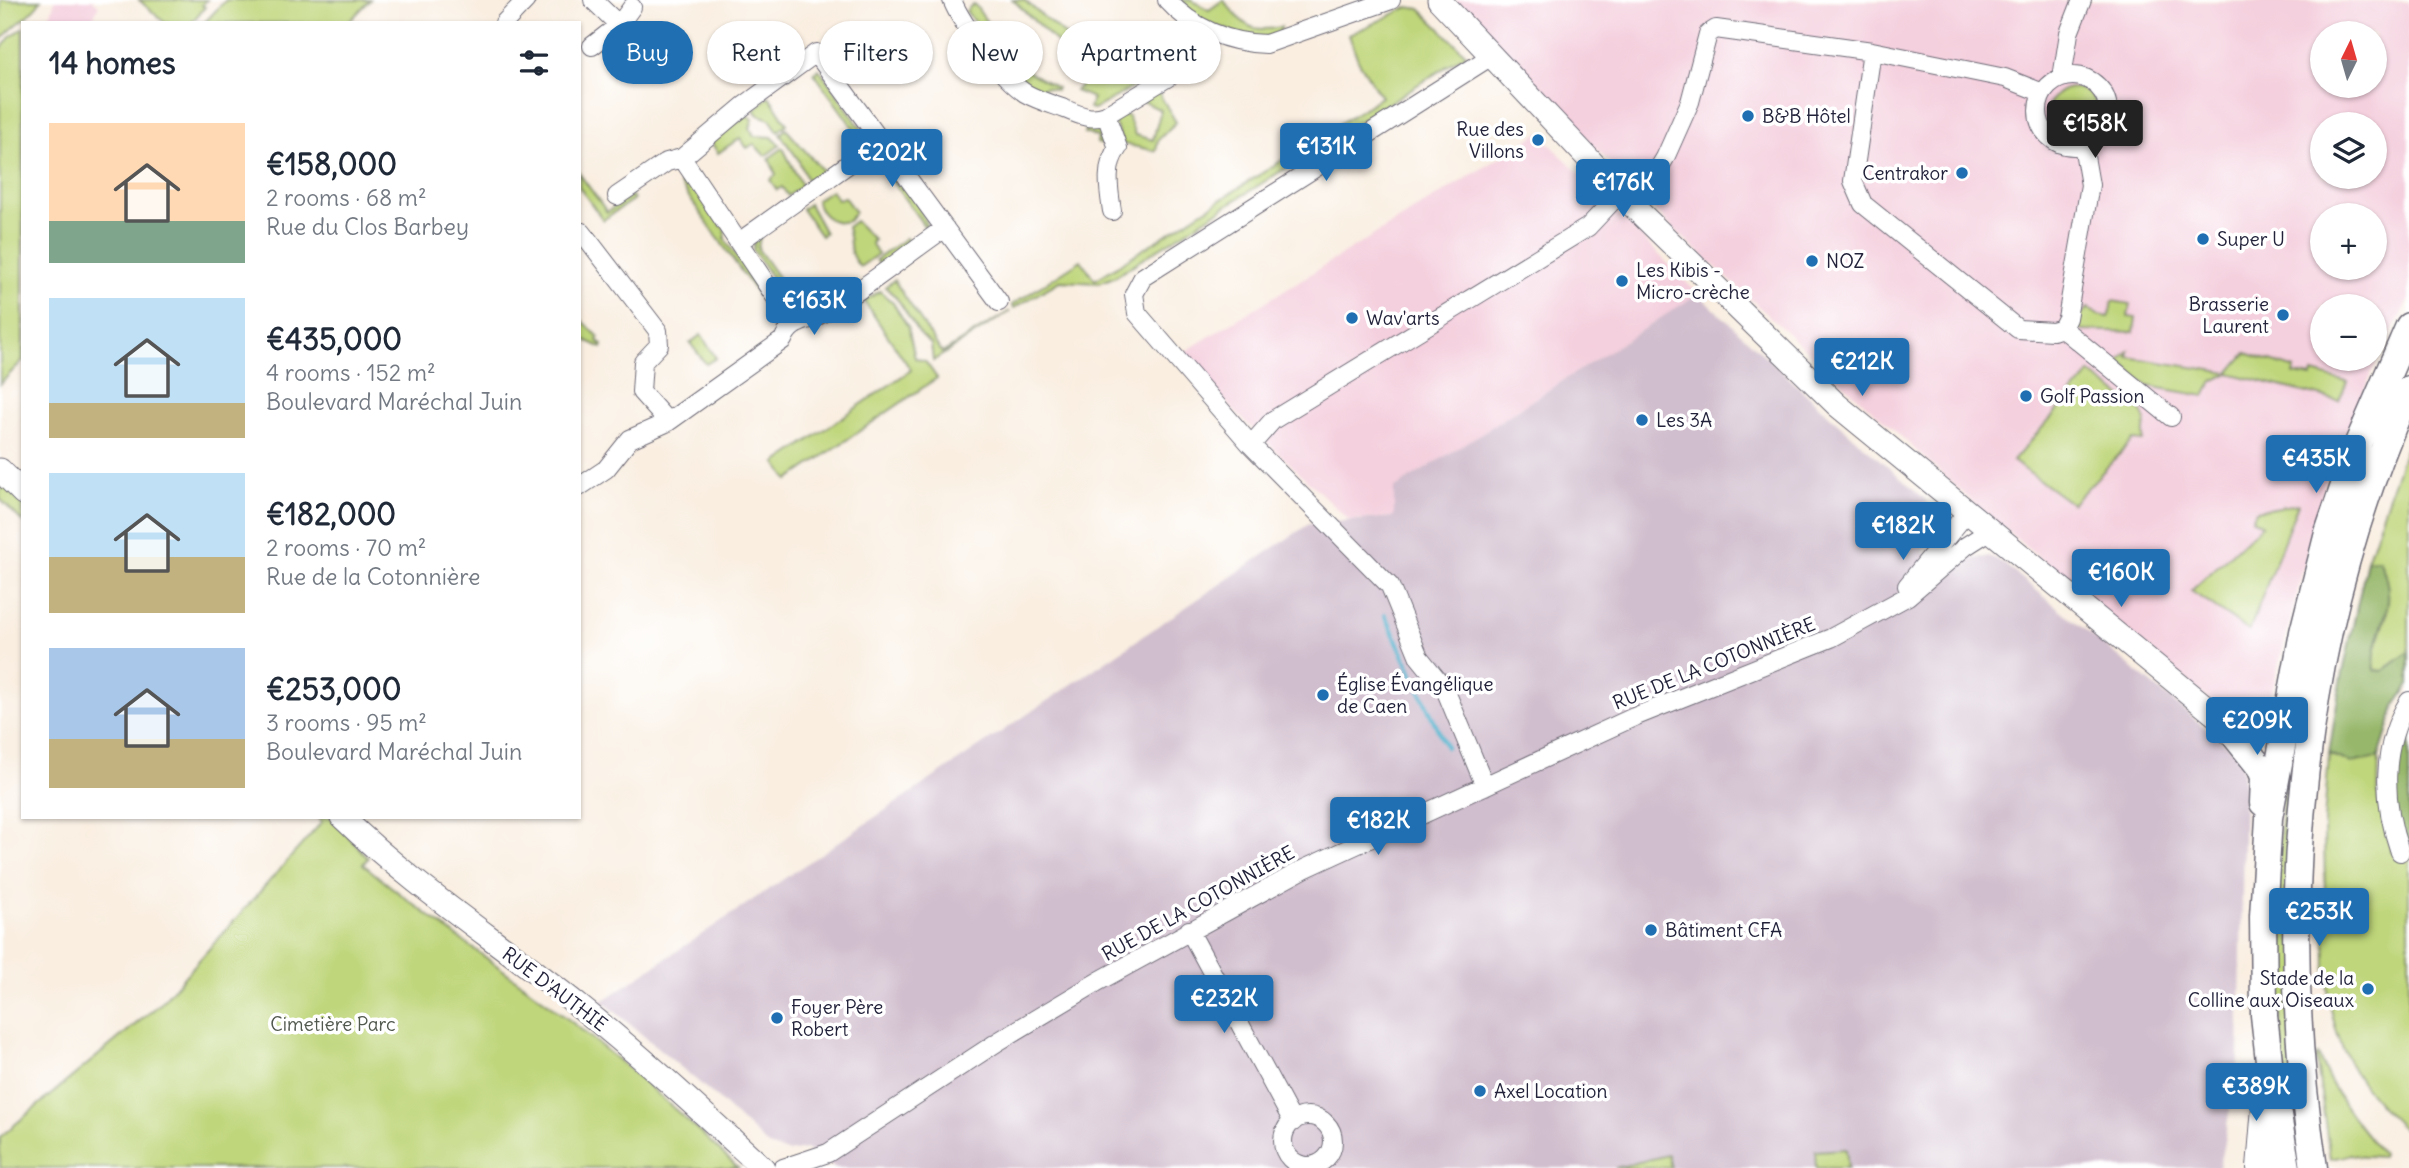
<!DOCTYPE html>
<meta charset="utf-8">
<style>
body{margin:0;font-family:Delius,sans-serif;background:#f2f2f3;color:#1f2937;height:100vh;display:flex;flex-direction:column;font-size:26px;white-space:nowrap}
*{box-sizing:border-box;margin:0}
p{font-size:23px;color:#747a83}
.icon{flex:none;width:38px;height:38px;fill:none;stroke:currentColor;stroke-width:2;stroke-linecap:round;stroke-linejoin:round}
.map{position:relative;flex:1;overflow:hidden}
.sheet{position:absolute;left:21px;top:21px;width:560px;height:798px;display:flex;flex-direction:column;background:#fff;border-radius:0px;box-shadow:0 2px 5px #0004}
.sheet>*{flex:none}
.top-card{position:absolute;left:602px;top:21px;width:665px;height:63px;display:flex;gap:14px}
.needle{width:46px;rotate:5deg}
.buttons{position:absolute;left:2310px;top:21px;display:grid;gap:14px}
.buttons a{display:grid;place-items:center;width:77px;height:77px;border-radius:50%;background:#fff;box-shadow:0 2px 5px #0004;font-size:35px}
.price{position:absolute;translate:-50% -60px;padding:0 16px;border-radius:7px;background:#1f6fb2;color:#fff;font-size:23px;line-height:46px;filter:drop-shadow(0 2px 4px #0008)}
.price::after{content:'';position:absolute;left:50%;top:42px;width:21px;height:16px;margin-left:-10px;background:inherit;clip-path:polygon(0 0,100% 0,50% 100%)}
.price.on{background:#222;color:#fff}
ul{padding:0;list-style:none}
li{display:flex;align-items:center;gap:21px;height:175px;padding:0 28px}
li span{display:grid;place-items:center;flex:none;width:196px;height:140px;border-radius:0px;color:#555}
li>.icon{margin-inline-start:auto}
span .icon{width:84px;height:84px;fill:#fffc;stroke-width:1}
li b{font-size:30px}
h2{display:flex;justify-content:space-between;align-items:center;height:84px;padding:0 28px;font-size:30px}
.tag{padding:0 24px;border-radius:32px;background:#fff;box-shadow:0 2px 5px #0004;font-size:24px;line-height:63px}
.tag.on{background:#1f6fb2;color:#fff}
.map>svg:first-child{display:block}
.built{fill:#f4cfdd;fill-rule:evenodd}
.industrial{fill:#d0bdcd}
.green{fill:#bfd67a;stroke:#707c5a;stroke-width:2}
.forest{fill:#97b76a;stroke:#5c6c52;stroke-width:2}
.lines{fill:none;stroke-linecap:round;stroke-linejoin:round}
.stream{stroke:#50b4cf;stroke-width:4.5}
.minor-casing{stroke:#6d6975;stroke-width:20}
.tertiary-casing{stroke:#6d6975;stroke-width:25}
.secondary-casing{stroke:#6d6975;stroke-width:29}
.trunk-casing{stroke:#6d6975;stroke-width:32}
.minor{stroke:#fff;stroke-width:18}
.tertiary{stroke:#fff;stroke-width:23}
.secondary{stroke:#fff;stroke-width:26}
.trunk{stroke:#fff;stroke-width:30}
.poi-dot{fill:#1f6fb2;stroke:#fff;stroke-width:2.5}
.labels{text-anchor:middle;stroke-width:7;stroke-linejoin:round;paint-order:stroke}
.poi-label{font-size:19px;fill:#22223b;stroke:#fff;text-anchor:start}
.street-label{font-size:19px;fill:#22223b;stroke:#fff}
.park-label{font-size:19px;fill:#51584e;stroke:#fff}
</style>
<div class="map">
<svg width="2409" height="1168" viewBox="0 0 2409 1168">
<rect width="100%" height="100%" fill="#fff"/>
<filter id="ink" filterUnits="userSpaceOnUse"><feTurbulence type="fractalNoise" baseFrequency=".0143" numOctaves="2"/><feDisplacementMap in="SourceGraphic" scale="14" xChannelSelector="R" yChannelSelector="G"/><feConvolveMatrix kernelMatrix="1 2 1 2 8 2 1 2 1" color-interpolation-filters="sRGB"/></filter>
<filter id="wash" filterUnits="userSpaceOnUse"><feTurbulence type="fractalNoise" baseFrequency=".00686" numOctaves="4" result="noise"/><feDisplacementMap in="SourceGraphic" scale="28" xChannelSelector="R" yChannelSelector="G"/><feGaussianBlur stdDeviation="1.57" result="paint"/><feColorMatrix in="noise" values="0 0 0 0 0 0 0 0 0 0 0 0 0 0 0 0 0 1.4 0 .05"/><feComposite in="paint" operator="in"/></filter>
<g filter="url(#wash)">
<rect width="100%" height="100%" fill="#f9eee0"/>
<path class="built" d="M 55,0 L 92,0 L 99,5 L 93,19 L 114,20 L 51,23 L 45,20 L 51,13 Z
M 1455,0 L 2409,2 L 2409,299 L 2380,354 L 2325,484 L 2267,711 L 2253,719 L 2231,718 L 1977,506 L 1665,221 ZM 2322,33 L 2375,33 L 2375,86 L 2322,86 ZM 2322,124 L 2375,124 L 2375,177 L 2322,177 ZM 2322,215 L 2375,215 L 2375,268 L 2322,268 ZM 2322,306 L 2375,306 L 2375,359 L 2322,359 Z
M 1539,133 L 1698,294 L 1394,489 L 1394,517 L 1349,520 L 1233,410 L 1181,354 Z"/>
<path class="industrial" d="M 1698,294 L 1843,428 L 1924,498 L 1932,512 L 1933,527 L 1930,542 L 1923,552 L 1951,569 L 1975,557 L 1989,557 L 2003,563 L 2235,752 L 2242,767 L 2244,786 L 2239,1060 L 2219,1168 L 836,1168 L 806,1149 L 787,1152 L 768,1146 L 715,1096 L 601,1000 L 606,999 L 1309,524 L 1394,517 L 1394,489 Z"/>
<path class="green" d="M 1,0 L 41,0 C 30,18 12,25 0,41 Z
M 139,0 L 207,0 L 202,5 L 205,7 L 191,23 L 165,23 Z
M 226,0 L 370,0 L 348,23 L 204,23 Z
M 1013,0 L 1024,0 L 1102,67 L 1129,86 C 1152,73 1168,62 1184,40 L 1172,30 L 1185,28 L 1193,33 L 1192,36 L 1173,64 L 1093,110 L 1089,108 L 1093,98 L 1075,91 L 1090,75 Z
M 1180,0 L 1191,0 L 1209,10 L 1223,0 C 1244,24 1248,34 1281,27 L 1280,35 L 1253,39 L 1194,18 L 1193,12 Z
M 972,5 L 975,5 L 1017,65 L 1057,88 L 1056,90 L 1045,87 L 1039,91 L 1017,76 L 966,11 Z
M 1408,7 L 1420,9 L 1466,54 L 1114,277 L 1099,283 L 1060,281 L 1014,308 L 1012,305 L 1081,260 L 1095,280 L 1381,97 L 1358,60 L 1349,35 Z
M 23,28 L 23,360 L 0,384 L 0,50 L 11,36 Z
M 819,69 L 863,131 L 864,141 L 858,150 L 859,136 L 814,73 Z
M2048 113a25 25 0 1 1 50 0a25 25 0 1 1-50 0Z
M 1157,90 L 1176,122 L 1158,140 L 1156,151 L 1123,144 L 1113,119 L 1123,114 L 1128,116 L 1135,135 L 1153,140 L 1161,110 L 1139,100 Z
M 769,96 L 787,124 L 778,131 L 770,119 L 758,115 L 754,110 Z
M 746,115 L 753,119 L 750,128 L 754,136 L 772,137 L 780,145 L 765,156 L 754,144 L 747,148 L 740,138 L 718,153 L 711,142 Z
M 1088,122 L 1103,124 L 1111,147 L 1097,143 L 1098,137 L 1084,133 Z
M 786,129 L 823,171 L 808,182 L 798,159 L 780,134 Z
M 783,148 L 802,186 L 788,196 L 782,187 L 777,190 L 770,180 L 776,175 L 769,158 Z
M 876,157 C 891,161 928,214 927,230 L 880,164 L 864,161 Z
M 579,173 L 607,212 L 631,195 L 634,199 L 603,220 L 579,187 Z
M 687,179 L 725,230 L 725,240 L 780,316 L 781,324 L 772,329 L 774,318 L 680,184 Z
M 831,190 L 838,200 L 844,197 L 855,212 L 848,221 C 832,225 820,215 816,200 Z
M 809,204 L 825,233 L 821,236 L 802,209 Z
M 855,221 L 874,240 L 871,243 L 878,254 L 860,267 C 845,250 853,245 847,227 Z
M 760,236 L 758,249 L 801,309 L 799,312 L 793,308 L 753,250 L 755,239 Z
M 906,238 L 910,244 L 880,266 L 876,260 Z
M 894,280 L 942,353 L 1010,311 L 933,361 L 931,344 C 911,331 906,302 885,287 Z
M 880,291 L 893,303 L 908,327 L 915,358 L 925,361 L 937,378 L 788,480 L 776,463 L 911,370 L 864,301 Z
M 2112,301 L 2130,304 L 2128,317 L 2136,318 L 2134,332 L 2080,330 L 2077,319 L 2088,308 L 2098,315 L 2109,317 Z
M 579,318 L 599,337 L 597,340 L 603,346 L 602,348 L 579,337 Z
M 701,335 L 716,358 L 706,364 L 690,343 Z
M 2129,351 L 2128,357 L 2229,373 L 2246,353 L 2295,369 L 2294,374 L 2312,377 L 2313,373 L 2347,382 L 2339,401 L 2229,373 L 2213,381 L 2205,396 L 2148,386 L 2119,361 Z
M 2090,373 L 2141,411 L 2145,421 L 2143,441 L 2133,440 L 2072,504 L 2013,461 Z
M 2409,437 L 2409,652 L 2383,671 L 2375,670 L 2373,657 L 2387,614 L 2379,559 L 2367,560 Z
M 0,482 L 23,505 L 23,522 L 0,499 Z
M 2298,504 L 2249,631 L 2191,591 L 2262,525 L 2252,519 L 2256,511 Z
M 2304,662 L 2299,761 L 2305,1168 L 2294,1168 C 2282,1061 2273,962 2279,853 C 2282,789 2294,726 2304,662 Z
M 2409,717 L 2409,1134 C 2355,1086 2332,1046 2326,973 L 2324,822 L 2329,754 C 2348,763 2360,763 2379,757 L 2378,800 L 2391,853 Z
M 318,817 L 331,817 L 368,858 L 363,864 C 421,913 484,955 545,1001 C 612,1053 677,1109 738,1168 L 0,1168 L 0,1137 L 160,1004 L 322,822 Z
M 2318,1055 C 2333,1092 2355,1124 2382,1153 L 2381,1157 L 2351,1155 L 2330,1159 L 2316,1057 Z
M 1846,1149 L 1848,1168 L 1816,1168 L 1815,1151 Z
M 1668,1155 L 1671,1168 L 1615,1168 Z"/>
<path class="forest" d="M 2379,559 C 2404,613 2370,627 2375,670 L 2383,671 L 2409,652 L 2409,685 L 2396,704 L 2379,757 L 2352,763 L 2329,754 L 2338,696 L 2367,560 Z
M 2409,717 L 2409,853 C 2386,811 2392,759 2409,717 Z"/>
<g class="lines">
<path class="stream" d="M 1385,615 L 1446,747"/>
</g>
</g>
<g filter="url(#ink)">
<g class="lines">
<g class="minor-casing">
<path id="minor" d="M 952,0 C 962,25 1002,78 1025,93 C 1037,100 1051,104 1065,109 C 1079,115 1091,121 1106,115 L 1118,148 C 1104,165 1109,191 1112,211
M 1167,0 C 1192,28 1228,43 1266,44 L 1391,0
M 504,23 L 526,0
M 619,25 L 632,7
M 592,46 L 619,25 L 593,0
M 1872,51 L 1853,181 L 1863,204 L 2018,329 L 2053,331 L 2062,328 L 2067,318 L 2090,185 L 2083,145
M2038 111a35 35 0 1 1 70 0a35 35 0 1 1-70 0Z
M 2062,78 L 2069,33 L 2082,0
M 1106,115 L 1175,73 L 1206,30
M 682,158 L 794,325
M 617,196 L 667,162 L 682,158 L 745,105 L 816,53 L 999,302
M 1635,208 L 1665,158 L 1690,102 L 1708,34 L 1716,29 L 1872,51 L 2005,78 L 2043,93
M 582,232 L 658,331 L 659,345 L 643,362 L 641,392 L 668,422
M 739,242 L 881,141
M 2062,328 L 2171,417
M 1251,445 L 1273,420 L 1588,227 L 1620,193
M 579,487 L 606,469 L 630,439 L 668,422 L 783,340 C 791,320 805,323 821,314 C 864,290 904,256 945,228
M 1907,586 L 1968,511
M 1485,786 L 1445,689 L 1419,657 L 1390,586 L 1251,445 L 1137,313 L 1134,294 L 1143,277 L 1490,57
M 2400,852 C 2383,803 2380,747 2409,701
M 1189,930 L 1293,1122
M1283 1141a25 25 0 1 1 50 0a25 25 0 1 1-50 0Z
M 783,1168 L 828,1153 L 999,1041 L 1099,981 L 1304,869 L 1634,717 L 1831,638 L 1908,596 L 1966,546 L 1991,530"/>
</g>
<g class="tertiary-casing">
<path id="tertiary" d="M 1439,0 L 1635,208 L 1837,405 L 2223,721
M 0,470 L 23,493
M 342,817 C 415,888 500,942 579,1006 C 643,1057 703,1113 763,1168"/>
</g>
<g class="secondary-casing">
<path id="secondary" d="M 2223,721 L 2260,767 L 2264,777 L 2263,803
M 2225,722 C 2253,735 2270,729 2289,704
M 2287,1168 L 2270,1070 L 2264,1015 L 2263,916 L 2269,818 L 2303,632 L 2328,533 L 2359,441 L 2409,326
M 2314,1168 C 2274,907 2300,631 2409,389"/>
</g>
<g class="trunk-casing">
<path id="trunk" d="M 2262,1168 L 2270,1070"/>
</g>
<use href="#minor" class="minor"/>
<use href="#tertiary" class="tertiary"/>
<use href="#secondary" class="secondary"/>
<use href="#trunk" class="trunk"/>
</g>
</g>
<g class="poi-dot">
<circle cx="1748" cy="116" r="7"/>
<circle cx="1538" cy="140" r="7"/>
<circle cx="1962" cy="173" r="7"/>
<circle cx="2203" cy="239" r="7"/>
<circle cx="1812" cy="261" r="7"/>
<circle cx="1622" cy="281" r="7"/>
<circle cx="2283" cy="315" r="7"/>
<circle cx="1352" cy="318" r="7"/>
<circle cx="2026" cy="396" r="7"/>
<circle cx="1642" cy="420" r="7"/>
<circle cx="1323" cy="695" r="7"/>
<circle cx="1651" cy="930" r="7"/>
<circle cx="2368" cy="989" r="7"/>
<circle cx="777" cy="1018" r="7"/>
<circle cx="1480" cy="1091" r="7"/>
</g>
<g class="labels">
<g class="poi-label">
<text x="1762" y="123">B&amp;B Hôtel</text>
<text x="1524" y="136" text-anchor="end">Rue des<tspan x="1524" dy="22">Villons</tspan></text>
<text x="1948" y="180" text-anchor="end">Centrakor</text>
<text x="2217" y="246">Super U</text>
<text x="1826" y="268">NOZ</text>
<text x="1636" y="277">Les Kibis -<tspan x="1636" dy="22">Micro-crèche</tspan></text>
<text x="2269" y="311" text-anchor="end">Brasserie<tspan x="2269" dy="22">Laurent</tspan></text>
<text x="1366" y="325">Wav'arts</text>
<text x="2040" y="403">Golf Passion</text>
<text x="1656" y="427">Les 3A</text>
<text x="1337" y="691">Église Évangélique<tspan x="1337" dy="22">de Caen</tspan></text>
<text x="1665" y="937">Bâtiment CFA</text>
<text x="2354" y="985" text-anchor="end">Stade de la<tspan x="2354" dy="22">Colline aux Oiseaux</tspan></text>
<text x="791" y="1014">Foyer Père<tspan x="791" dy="22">Robert</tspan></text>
<text x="1494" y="1098">Axel Location</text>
</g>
<g class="street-label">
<text transform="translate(1714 663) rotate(-22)" y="7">RUE DE LA COTONNIÈRE</text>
<text transform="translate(1198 903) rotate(-29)" y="7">RUE DE LA COTONNIÈRE</text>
<text transform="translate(555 989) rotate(37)" y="7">RUE D'AUTHIE</text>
</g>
<g class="park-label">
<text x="333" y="1031">Cimetière Parc</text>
</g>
</g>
</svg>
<div class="buttons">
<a><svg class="needle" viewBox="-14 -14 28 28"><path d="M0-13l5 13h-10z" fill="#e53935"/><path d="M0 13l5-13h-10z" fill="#747a83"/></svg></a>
<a><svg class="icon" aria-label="layers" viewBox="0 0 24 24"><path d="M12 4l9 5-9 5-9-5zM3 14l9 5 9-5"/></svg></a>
<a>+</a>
<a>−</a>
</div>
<b class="price on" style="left:2095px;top:160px">€158K</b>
<b class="price" style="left:1326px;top:183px">€131K</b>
<b class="price" style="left:892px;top:189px">€202K</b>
<b class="price" style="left:1623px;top:219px">€176K</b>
<b class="price" style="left:814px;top:337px">€163K</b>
<b class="price" style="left:1862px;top:398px">€212K</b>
<b class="price" style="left:2316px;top:495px">€435K</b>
<b class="price" style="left:1903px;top:562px">€182K</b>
<b class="price" style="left:2121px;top:609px">€160K</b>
<b class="price" style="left:2257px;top:757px">€209K</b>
<b class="price" style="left:1378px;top:857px">€182K</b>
<b class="price" style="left:2319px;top:948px">€253K</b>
<b class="price" style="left:1224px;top:1035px">€232K</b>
<b class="price" style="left:2256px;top:1123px">€389K</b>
<div class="top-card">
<a class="tag on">Buy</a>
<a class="tag">Rent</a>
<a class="tag">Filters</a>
<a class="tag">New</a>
<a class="tag">Apartment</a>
</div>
<section class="sheet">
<h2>14 homes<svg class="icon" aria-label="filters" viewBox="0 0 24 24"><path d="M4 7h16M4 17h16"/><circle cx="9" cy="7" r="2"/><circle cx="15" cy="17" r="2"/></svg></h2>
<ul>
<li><span style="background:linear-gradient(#ffd9b3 70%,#7fa58c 0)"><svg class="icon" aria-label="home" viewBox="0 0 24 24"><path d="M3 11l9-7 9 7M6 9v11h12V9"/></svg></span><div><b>€158,000</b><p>2 rooms · 68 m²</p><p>Rue du Clos Barbey</p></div></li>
<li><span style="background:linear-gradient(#bfe0f5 75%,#c2b280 0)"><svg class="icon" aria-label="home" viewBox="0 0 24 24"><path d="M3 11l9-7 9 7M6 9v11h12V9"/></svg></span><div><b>€435,000</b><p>4 rooms · 152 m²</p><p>Boulevard Maréchal Juin</p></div></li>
<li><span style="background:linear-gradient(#bfe0f5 60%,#c2b280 0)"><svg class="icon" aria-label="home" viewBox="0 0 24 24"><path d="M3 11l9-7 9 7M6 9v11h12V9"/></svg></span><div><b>€182,000</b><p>2 rooms · 70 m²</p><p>Rue de la Cotonnière</p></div></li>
<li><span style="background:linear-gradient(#a9c7e8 65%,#c2b280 0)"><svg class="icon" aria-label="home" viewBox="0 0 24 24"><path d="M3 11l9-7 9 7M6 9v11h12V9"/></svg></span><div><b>€253,000</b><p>3 rooms · 95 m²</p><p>Boulevard Maréchal Juin</p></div></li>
</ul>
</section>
</div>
